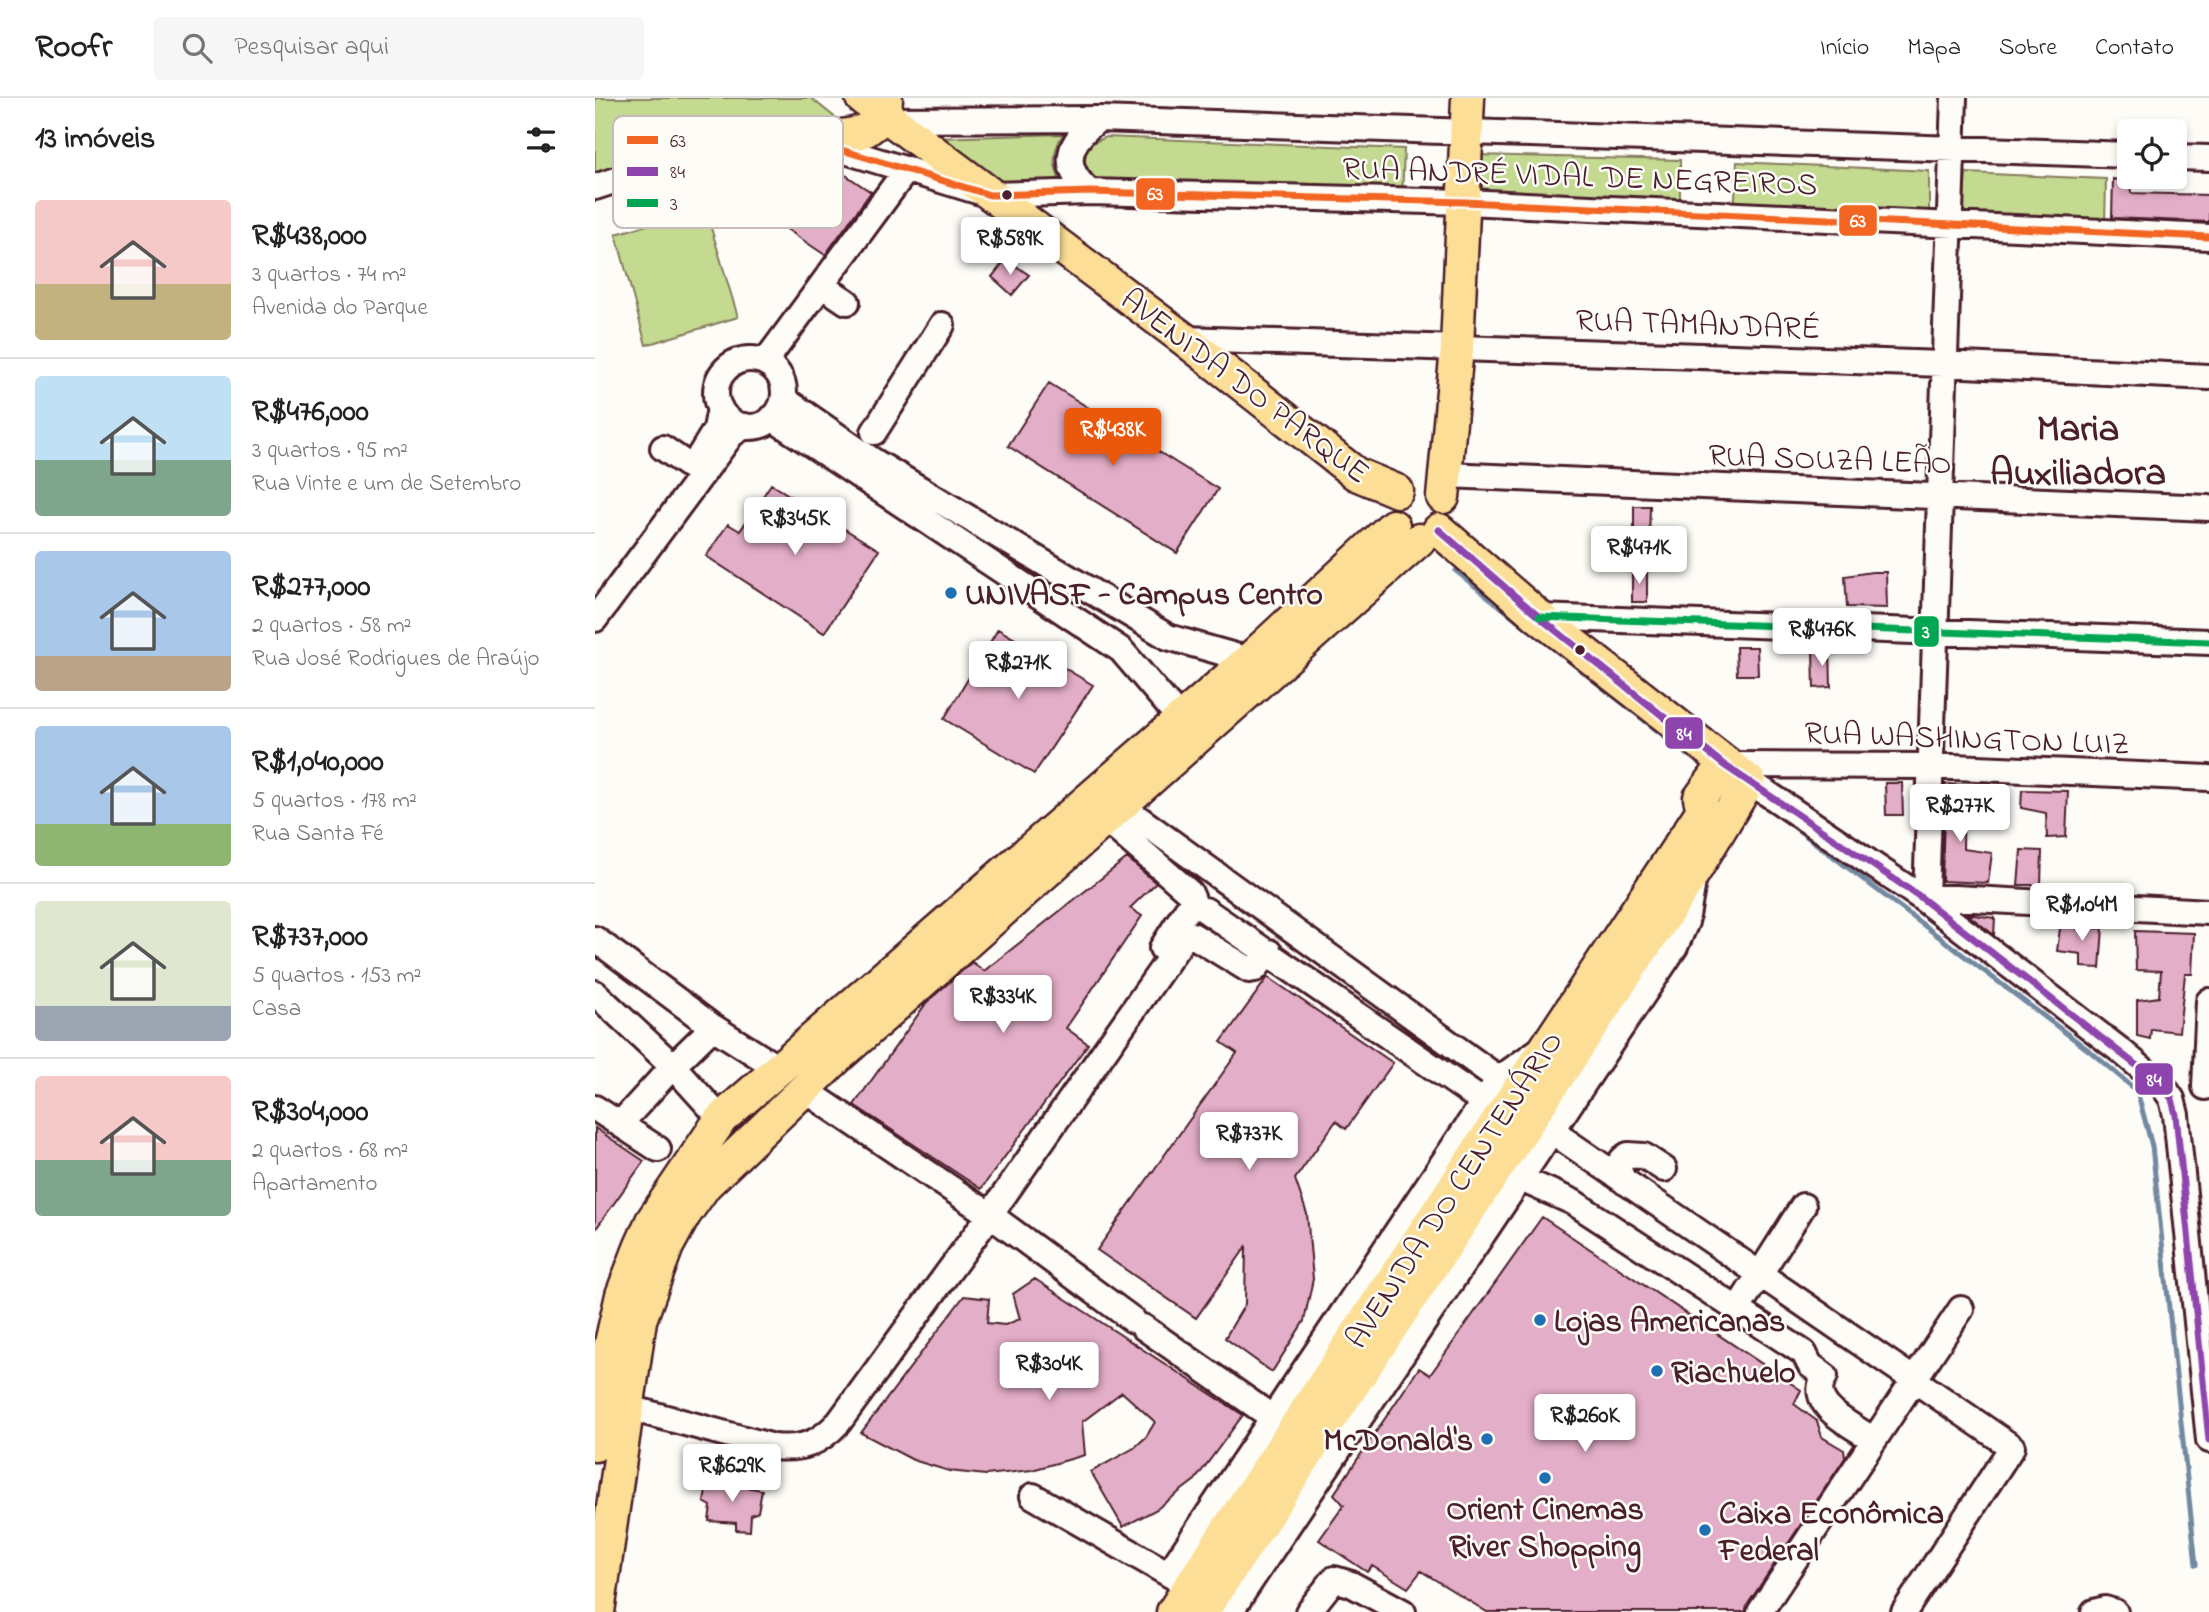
<!DOCTYPE html>
<html lang="pt">
<meta charset="utf-8">
<style>
body{margin:0;font-family:"Indie Flower",sans-serif;background:#f6f6f6;color:#222;height:100vh;display:flex;flex-direction:column;font-size:26px;white-space:nowrap}
*{box-sizing:border-box;margin:0}
p{font-size:23px;color:#767676}
.icon{flex:none;width:38px;height:38px;fill:none;stroke:currentColor;stroke-width:2;stroke-linecap:round;stroke-linejoin:round}
.map{position:relative;flex:1;overflow:hidden}
.panel{display:flex;flex-direction:column;background:#fff;width:595px}
.panel>*{flex:none}
.fabs{position:absolute;left:1522px;top:21px;display:grid;gap:14px}
.fabs a{display:grid;place-items:center;width:70px;height:70px;border-radius:7px;background:#fff;box-shadow:0 4px 10px #0003;font-size:35px}
.price{position:absolute;translate:-50% -60px;padding:0 16px;border-radius:7px;background:#fff;color:#222;font-size:23px;line-height:46px;filter:drop-shadow(0 2px 4px #0008)}
.price::after{content:'';position:absolute;left:50%;top:42px;width:21px;height:16px;margin-left:-10px;background:inherit;clip-path:polygon(0 0,100% 0,50% 100%)}
.price.active{background:#ea580c;color:#fff}
ul{padding:0;list-style:none}
li{display:flex;align-items:center;gap:21px;height:175px;padding:0 35px}
li+li{border-top:2px solid #e0e0e0}
li span{display:grid;place-items:center;flex:none;width:196px;height:140px;border-radius:7px;color:#555}
li>.icon{margin-inline-start:auto}
span .icon{width:84px;height:84px;fill:#fffc;stroke-width:1}
li b{font-size:30px}
h2{display:flex;justify-content:space-between;align-items:center;height:84px;padding:0 35px;font-size:30px}
header{display:flex;align-items:center;gap:42px;box-sizing:border-box;height:98px;padding:0 35px;background:#fff;border-bottom:2px solid #e0e0e0}
header strong{font-size:33px}
nav{display:flex;gap:38px;margin-inline-start:auto;font-size:24px}
.search{width:490px;height:63px;background:#f6f6f6;display:flex;align-items:center;gap:18px;box-sizing:border-box;padding:0 24px;border-radius:7px;color:#767676;font-size:26px}
main{display:flex;flex:1;min-height:0}
.map>svg:first-child{display:block}
.green{fill:#c3da90;stroke:#867c5e;stroke-width:2}
.lines{fill:none;stroke-linecap:round;stroke-linejoin:round}
.stream{stroke:#7389a2;stroke-width:5}
.building{fill:#e3aec7;stroke:#4a1f2b;stroke-width:2}
.minor-casing{stroke:#4a1f2b;stroke-width:30}
.major-casing{stroke:#4a1f2b;stroke-width:37}
.minor{stroke:#fdfcf7;stroke-width:24}
.major{stroke:#fcde96;stroke-width:32}
.bus-1-casing{stroke:#fdfcf7;stroke-width:12}
.bus-2-casing{stroke:#fdfcf7;stroke-width:12}
.bus-3-casing{stroke:#fdfcf7;stroke-width:12}
.bus-1{stroke:#f26522;stroke-width:7}
.bus-2{stroke:#8e44ad;stroke-width:7}
.bus-3{stroke:#00a651;stroke-width:7}
.bus-dot{fill:#4a1f2b;stroke:#fdfcf7;stroke-width:2.5}
.poi-dot{fill:#1f6fb2;stroke:#fdfcf7;stroke-width:2.5}
.labels{text-anchor:middle;stroke-width:5;stroke-linejoin:round;paint-order:stroke}
.street-label{font-size:32px;fill:#4a1f2b;stroke:#fdfcf7}
.poi-label{font-size:32px;font-weight:bold;fill:#4a1f2b;stroke:#fdfcf7;text-anchor:start}
.district-label{font-size:38px;font-weight:bold;fill:#4a1f2b;stroke:#fdfcf7}
.key{fill:#fdfcf7;stroke:#c7baba;stroke-width:2}
.key-label{font-size:19px;fill:#4a1f2b}
.line-badge{stroke:#fdfcf7;stroke-width:2.5}
.badge-label{font-size:19px;text-anchor:middle;font-weight:bold;fill:#fff}
</style>
<header>
<strong>Roofr</strong>
<div class="search"><svg class="icon" aria-label="search" viewBox="0 0 24 24"><circle cx="10" cy="10" r="6"/><path d="M15 15l6 6"/></svg>Pesquisar aqui</div>
<nav><a>Início</a><a>Mapa</a><a>Sobre</a><a>Contato</a></nav>
</header>
<main>
<section class="panel">
<h2>13 imóveis<svg class="icon" aria-label="filters" viewBox="0 0 24 24"><path d="M4 7h16M4 17h16"/><circle cx="9" cy="7" r="2"/><circle cx="15" cy="17" r="2"/></svg></h2>
<ul>
<li><span style="background:linear-gradient(#f6c9c9 60%,#c2b280 0)"><svg class="icon" aria-label="home" viewBox="0 0 24 24"><path d="M3 11l9-7 9 7M6 9v11h12V9"/></svg></span><div><b>R$438,000</b><p>3 quartos · 74 m²</p><p>Avenida do Parque</p></div></li>
<li><span style="background:linear-gradient(#bfe0f5 60%,#7fa58c 0)"><svg class="icon" aria-label="home" viewBox="0 0 24 24"><path d="M3 11l9-7 9 7M6 9v11h12V9"/></svg></span><div><b>R$476,000</b><p>3 quartos · 95 m²</p><p>Rua Vinte e um de Setembro</p></div></li>
<li><span style="background:linear-gradient(#a9c7e8 75%,#b9a48a 0)"><svg class="icon" aria-label="home" viewBox="0 0 24 24"><path d="M3 11l9-7 9 7M6 9v11h12V9"/></svg></span><div><b>R$277,000</b><p>2 quartos · 58 m²</p><p>Rua José Rodrigues de Araújo</p></div></li>
<li><span style="background:linear-gradient(#a9c7e8 70%,#8fb573 0)"><svg class="icon" aria-label="home" viewBox="0 0 24 24"><path d="M3 11l9-7 9 7M6 9v11h12V9"/></svg></span><div><b>R$1,040,000</b><p>5 quartos · 178 m²</p><p>Rua Santa Fé</p></div></li>
<li><span style="background:linear-gradient(#dfe7d0 75%,#9aa5b1 0)"><svg class="icon" aria-label="home" viewBox="0 0 24 24"><path d="M3 11l9-7 9 7M6 9v11h12V9"/></svg></span><div><b>R$737,000</b><p>5 quartos · 153 m²</p><p>Casa</p></div></li>
<li><span style="background:linear-gradient(#f6c9c9 60%,#7fa58c 0)"><svg class="icon" aria-label="home" viewBox="0 0 24 24"><path d="M3 11l9-7 9 7M6 9v11h12V9"/></svg></span><div><b>R$304,000</b><p>2 quartos · 68 m²</p><p>Apartamento</p></div></li>
</ul>
</section>
<div class="map">
<svg width="1614" height="1514" viewBox="0 0 1614 1514">
<rect width="100%" height="100%" fill="#fdfcf7"/>
<filter id="ink" filterUnits="userSpaceOnUse"><feTurbulence type="fractalNoise" baseFrequency=".0143" numOctaves="2"/><feDisplacementMap in="SourceGraphic" scale="14" xChannelSelector="R" yChannelSelector="G"/><feConvolveMatrix kernelMatrix="1 2 1 2 8 2 1 2 1" color-interpolation-filters="sRGB"/></filter>
<g filter="url(#ink)">
<path class="green" d="M 0,0 L 216,0 L 253,30 L 0,86 Z
M 468,36 C 456,56 458,67 467,88 L 399,88 L 339,40 Z
M 511,39 L 809,51 L 807,103 L 497,82 L 489,66 L 493,47 Z
M 883,57 L 1085,62 L 1085,114 L 878,105 Z
M 1142,64 L 1334,73 L 1334,120 L 1139,117 Z
M 1371,75 L 1511,81 L 1510,129 L 1367,127 Z
M 110,110 L 143,219 L 51,247 L 21,136 Z"/>
<g class="lines">
<path class="stream" d="M 861,473 L 935,532
M 948,542 L 1093,657
M 1186,719 L 1496,954 L 1542,993 L 1557,1048 L 1601,1467"/>
</g>
<path class="building" d="M 205,69 L 249,76 L 276,94 L 230,157 L 156,107 L 173,84 L 188,95 Z
M 1518,81 L 1535,84 L 1536,95 L 1614,97 L 1614,124 L 1517,120 Z
M 411,161 L 434,177 L 417,197 L 397,179 Z
M 454,285 L 623,391 L 582,455 L 413,348 Z
M 176,386 L 284,452 L 229,535 L 111,458 L 133,426 L 145,433 Z
M 1039,408 L 1055,408 L 1054,442 L 1039,442 Z
M 1037,472 L 1052,472 L 1052,504 L 1037,504 Z
M 1277,474 L 1291,474 L 1292,510 L 1252,509 L 1250,478 Z
M 403,531 L 498,587 L 439,676 L 349,621 Z
M 1141,549 L 1162,549 L 1163,577 L 1142,577 Z
M 1235,550 L 1236,589 L 1219,590 L 1218,551 Z
M 1290,685 L 1307,685 L 1308,717 L 1291,717 Z
M 1350,686 L 1369,687 L 1368,751 L 1397,755 L 1393,785 L 1347,783 Z
M 1427,692 L 1473,693 L 1471,739 L 1452,740 L 1451,715 L 1426,710 Z
M 1426,752 L 1447,753 L 1446,787 L 1423,787 Z
M 532,760 L 561,785 L 535,810 L 547,818 L 471,930 L 493,946 L 386,1091 L 259,1007 L 332,904 L 377,864 L 389,873 Z
M 1372,816 L 1400,820 L 1399,837 Z
M 1466,823 L 1482,826 L 1482,831 L 1508,830 L 1505,870 L 1486,869 L 1486,856 L 1462,853 Z
M 1540,833 L 1599,835 L 1597,876 L 1590,876 L 1584,934 L 1556,931 L 1555,941 L 1542,938 L 1542,902 L 1564,899 L 1566,873 L 1541,872 Z
M 673,879 L 798,965 L 751,1031 L 741,1023 L 700,1081 L 712,1116 L 718,1181 L 709,1223 L 677,1274 L 630,1240 L 650,1206 L 651,1149 L 601,1220 L 502,1152 L 642,955 L 626,944 Z
M 0,1030 L 49,1063 L 0,1132 Z
M 947,1119 L 1206,1292 L 1199,1306 L 1222,1323 L 1227,1339 L 1249,1352 L 1250,1360 L 1153,1506 L 1150,1514 L 892,1514 L 826,1473 L 813,1490 L 777,1468 L 772,1474 L 724,1442 L 749,1407 L 739,1396 L 824,1270 L 835,1277 Z
M 440,1181 L 648,1317 L 600,1382 L 562,1411 L 528,1429 L 496,1374 L 539,1350 L 551,1339 L 560,1324 L 527,1294 L 487,1324 L 490,1357 L 437,1372 L 391,1377 L 354,1373 L 318,1362 L 266,1335 L 369,1198 L 394,1201 L 392,1225 L 410,1227 L 425,1221 L 418,1196 Z
M 113,1382 L 167,1392 L 163,1414 L 156,1417 L 155,1433 L 141,1432 L 141,1425 L 114,1423 L 116,1408 L 109,1404 Z"/>
<g class="lines">
<g class="minor-casing">
<path id="minor" d="M 296,22 L 504,21 L 1535,57
M 1580,59 L 1614,60
M 0,89 L 110,53 L 156,42 L 184,41 L 217,43 L 395,97 L 495,94 L 870,104 L 1614,139
M 495,94 C 463,67 474,43 504,21
M 228,188 L 252,204
M 589,241 L 1349,266 L 1614,279
M121 295a34 34 0 1 1 68 0a34 34 0 1 1-68 0Z
M 170,264 L 312,71
M 189,301 L 280,364 L 573,539 L 654,562
M 177,320 L 526,552 L 586,622
M 279,334 L 347,227
M 68,350 L 107,377
M 105,357 L 121,331 L 125,310
M 852,377 L 1614,410
M 944,519 L 1614,544
M 0,521 L 137,336 L 150,328
M 1129,667 L 1335,668 L 1614,680
M 1154,683 L 1324,798 L 1526,953 L 1568,988 L 1577,1001 L 1581,1017 L 1614,1342
M 525,707 L 904,981
M 510,721 L 595,795 L 598,802 L 567,850
M 1324,798 L 1614,814
M 1331,799 L 1359,0
M 610,812 L 890,1005
M 0,841 L 118,929 L 183,970
M 0,895 L 78,968 L 126,1021
M 1610,989 L 1614,903
M 210,992 L 395,1117 L 538,1222
M 0,1010 L 63,1051
M 25,1026 L 78,968 L 118,929
M 961,1028 L 968,1041 L 1417,1349 L 1309,1514
M 926,1081 L 978,1104 L 1209,1255 L 1215,1267 L 1230,1278 C 1210,1308 1259,1328 1279,1342
M 1030,1084 C 1023,1074 1021,1064 1033,1057 L 1049,1058 L 1069,1071
M 1142,1212 L 1208,1108
M 548,1229 L 691,1329
M 31,1309 L 179,1349 C 208,1352 224,1345 244,1324 L 395,1117 L 588,841 L 597,837 L 654,872 L 660,871 L 674,854
M 438,1398 L 586,1483
M 574,1475 L 904,981 L 946,951
M 635,1514 L 1080,849 L 1091,824 L 1099,778
M 713,1514 L 739,1481 L 756,1486 L 808,1514
M 1165,1514 L 1366,1211
M 1499,1514 L 1510,1511 L 1520,1514"/>
</g>
<g class="major-casing">
<path id="major" d="M 267,0 L 589,241 L 761,376 L 802,393
M 217,43 L 259,36 L 271,32 L 290,18 L 291,0
M 848,399 L 862,250 L 873,0
M 0,1347 L 12,1263 L 27,1197 L 45,1150 L 57,1123 L 126,1021 L 654,562 L 798,428
M 3,1514 L 45,1222 L 72,1148 L 89,1117 L 110,1087 L 246,956 L 824,442
M 578,1514 L 1108,712 L 1105,700 L 1129,667
M 607,1514 L 1099,774 L 1154,683 L 944,519 L 844,432"/>
</g>
<use href="#minor" class="minor"/>
<use href="#major" class="major"/>
<g class="bus-1-casing">
<path id="bus-1" d="M 217,43 L 395,97 L 495,94 L 870,104 L 1614,139"/>
</g>
<g class="bus-2-casing">
<path id="bus-2" d="M 844,432 L 944,519 L 1129,667 L 1324,798 L 1568,988 L 1577,1001 L 1581,1017 L 1614,1342"/>
</g>
<g class="bus-3-casing">
<path id="bus-3" d="M 944,519 L 1614,544"/>
</g>
<use href="#bus-1" class="bus-1"/>
<use href="#bus-2" class="bus-2"/>
<use href="#bus-3" class="bus-3"/>
</g>
</g>
<g class="bus-dot">
<circle cx="412" cy="97" r="6"/>
<circle cx="985" cy="552" r="6"/>
</g>
<g class="poi-dot">
<circle cx="356" cy="495" r="7"/>
<circle cx="945" cy="1222" r="7"/>
<circle cx="1062" cy="1273" r="7"/>
<circle cx="892" cy="1341" r="7"/>
<circle cx="950" cy="1380" r="7"/>
<circle cx="1110" cy="1432" r="7"/>
</g>
<g class="labels">
<g class="street-label">
<text transform="translate(985 77) rotate(2)" y="11">RUA ANDRÉ VIDAL DE NEGREIROS</text>
<text transform="translate(1103 225) rotate(2)" y="11">RUA TAMANDARÉ</text>
<text transform="translate(651 287) rotate(37)" y="11">AVENIDA DO PARQUE</text>
<text transform="translate(1235 360) rotate(2)" y="11">RUA SOUZA LEÃO</text>
<text transform="translate(1372 639) rotate(2)" y="11">RUA WASHINGTON LUIZ</text>
<text transform="translate(858 1091) rotate(-57)" y="11">AVENIDA DO CENTENÁRIO</text>
</g>
<g class="poi-label">
<text x="370" y="506">UNIVASF - Campus Centro</text>
<text x="959" y="1233">Lojas Americanas</text>
<text x="1076" y="1284">Riachuelo</text>
<text x="878" y="1352" text-anchor="end">McDonald's</text>
<text x="950" y="1421" text-anchor="middle">Orient Cinemas<tspan x="950" dy="37">River Shopping</tspan></text>
<text x="1124" y="1425">Caixa Econômica<tspan x="1124" dy="37">Federal</tspan></text>
</g>
<g class="district-label">
<text x="1483" y="342">Maria<tspan x="1483" dy="44">Auxiliadora</tspan></text>
</g>
</g>
<rect x="18" y="18" width="230" height="112" rx="10" class="key"/>
<rect x="32" y="38" width="31" height="8" fill="#f26522"/>
<rect x="32" y="69" width="31" height="9" fill="#8e44ad"/>
<rect x="32" y="101" width="31" height="8" fill="#00a651"/>
<g class="key-label">
<text x="75" y="49">63</text>
<text x="75" y="80">84</text>
<text x="75" y="112">3</text>
</g>
<g class="line-badge">
<rect x="540" y="79" width="41" height="34" rx="7" fill="#f26522"/>
<rect x="1243" y="106" width="40" height="33" rx="7" fill="#f26522"/>
<rect x="1318" y="517" width="27" height="33" rx="7" fill="#00a651"/>
<rect x="1069" y="618" width="40" height="34" rx="7" fill="#8e44ad"/>
<rect x="1539" y="964" width="40" height="34" rx="7" fill="#8e44ad"/>
</g>
<g class="badge-label">
<text x="560" y="102">63</text>
<text x="1263" y="129">63</text>
<text x="1331" y="540">3</text>
<text x="1089" y="642">84</text>
<text x="1559" y="988">84</text>
</g>
</svg>
<div class="fabs">
<a><svg class="icon" aria-label="locate" viewBox="0 0 24 24"><circle cx="12" cy="12" r="6"/><path d="M12 2v4M12 18v4M2 12h4M18 12h4"/></svg></a>
</div>
<b class="price" style="left:415px;top:179px">R$589K</b>
<b class="price active" style="left:518px;top:370px">R$438K</b>
<b class="price" style="left:200px;top:459px">R$345K</b>
<b class="price" style="left:1044px;top:488px">R$471K</b>
<b class="price" style="left:1227px;top:570px">R$476K</b>
<b class="price" style="left:423px;top:603px">R$271K</b>
<b class="price" style="left:1365px;top:746px">R$277K</b>
<b class="price" style="left:1487px;top:845px">R$1.04M</b>
<b class="price" style="left:408px;top:937px">R$334K</b>
<b class="price" style="left:654px;top:1074px">R$737K</b>
<b class="price" style="left:454px;top:1304px">R$304K</b>
<b class="price" style="left:990px;top:1356px">R$260K</b>
<b class="price" style="left:137px;top:1406px">R$629K</b>
</div>
</main>
